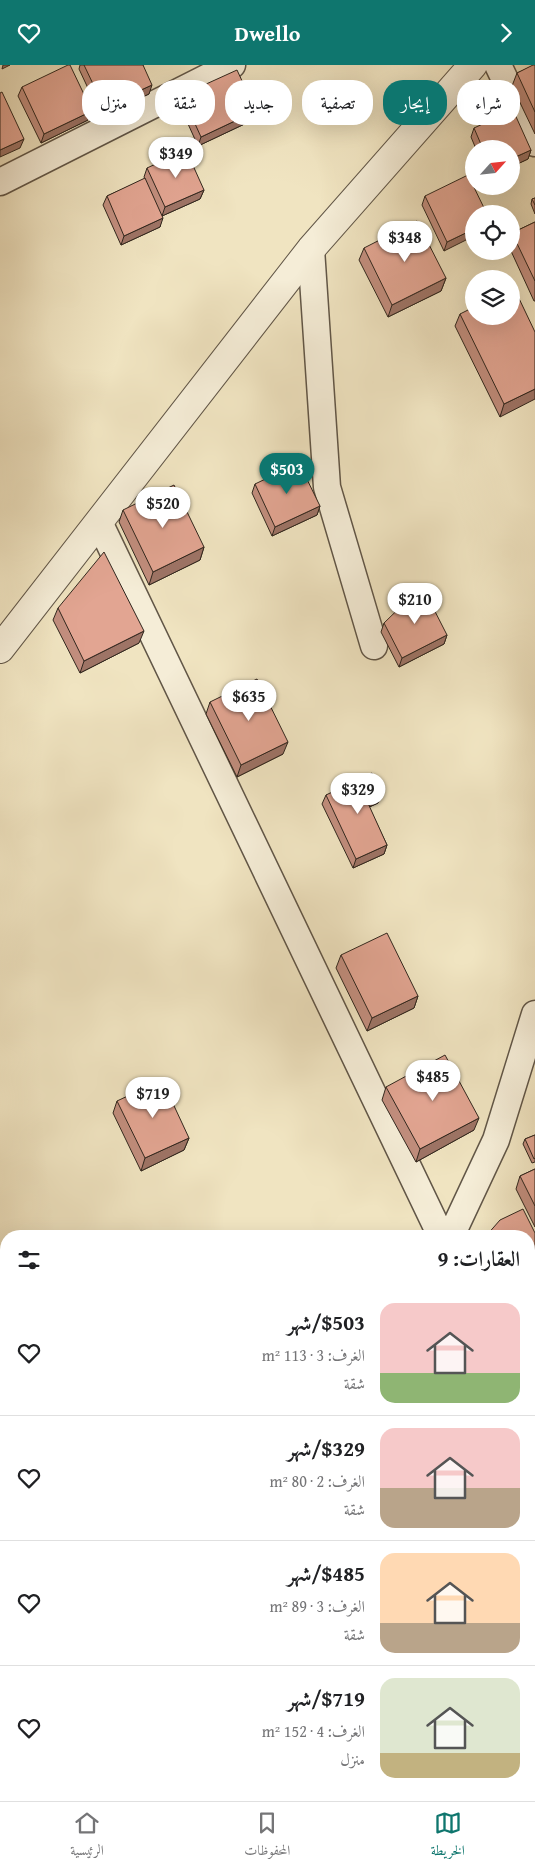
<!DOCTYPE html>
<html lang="ar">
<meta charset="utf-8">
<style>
body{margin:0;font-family:"Gentium Book Plus",Amiri,serif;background:#f2f2f2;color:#202124;direction:rtl;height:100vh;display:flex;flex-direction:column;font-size:19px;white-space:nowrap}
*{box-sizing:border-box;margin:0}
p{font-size:16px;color:#757577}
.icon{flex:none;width:28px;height:28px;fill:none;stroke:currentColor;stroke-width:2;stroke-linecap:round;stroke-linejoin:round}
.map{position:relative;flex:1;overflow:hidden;direction:ltr}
.panel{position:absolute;left:0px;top:1165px;width:535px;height:571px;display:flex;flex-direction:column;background:#fff;border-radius:20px 20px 0 0;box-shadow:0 5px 20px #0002;direction:rtl}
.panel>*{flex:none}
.top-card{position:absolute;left:15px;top:15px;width:505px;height:45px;direction:rtl;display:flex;gap:10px}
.needle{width:32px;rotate:63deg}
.tools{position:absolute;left:465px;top:75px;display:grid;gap:10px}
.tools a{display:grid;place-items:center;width:55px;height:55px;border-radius:50%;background:#fff;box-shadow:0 5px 20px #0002;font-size:25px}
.price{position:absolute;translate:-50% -42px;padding:0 11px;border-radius:18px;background:#fff;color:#222;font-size:16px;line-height:32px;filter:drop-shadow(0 1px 2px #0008)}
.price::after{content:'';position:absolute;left:50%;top:30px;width:15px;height:11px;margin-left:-8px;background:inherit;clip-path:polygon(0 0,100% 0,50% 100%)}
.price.selected{background:#0f766e;color:#fff}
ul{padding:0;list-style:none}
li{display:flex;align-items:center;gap:15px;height:125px;padding:0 15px}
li+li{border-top:1px solid #e0e0e0}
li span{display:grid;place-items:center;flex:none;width:140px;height:100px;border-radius:15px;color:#555}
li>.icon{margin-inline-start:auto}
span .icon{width:60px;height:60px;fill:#fffc;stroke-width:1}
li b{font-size:21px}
h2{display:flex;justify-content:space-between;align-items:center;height:60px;padding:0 15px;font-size:21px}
.chip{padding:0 18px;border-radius:20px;background:#fff;box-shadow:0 5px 20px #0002;font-size:18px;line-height:45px}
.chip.selected{background:#0f766e;color:#fff}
header{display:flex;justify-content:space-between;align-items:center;height:65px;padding:0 15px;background:#0f766e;color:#fff;font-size:22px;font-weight:800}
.tab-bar{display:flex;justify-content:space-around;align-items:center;height:70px;border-top:1px solid #e0e0e0;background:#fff;font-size:14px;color:#757577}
.tab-bar a{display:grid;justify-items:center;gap:2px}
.tab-bar .selected{color:#0f766e}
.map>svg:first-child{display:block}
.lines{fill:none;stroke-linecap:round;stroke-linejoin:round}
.minor-casing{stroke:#615647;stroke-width:29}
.tertiary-casing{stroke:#615647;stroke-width:30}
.minor{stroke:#f5edd7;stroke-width:26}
.tertiary{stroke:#f5edd7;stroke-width:28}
.wall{fill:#c28e7e;stroke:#31271e}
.shaded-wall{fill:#9e7466;stroke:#31271e}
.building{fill:#e2a592;stroke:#31271e}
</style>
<header><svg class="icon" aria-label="forward" viewBox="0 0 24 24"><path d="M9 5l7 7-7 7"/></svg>Dwello<svg class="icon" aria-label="heart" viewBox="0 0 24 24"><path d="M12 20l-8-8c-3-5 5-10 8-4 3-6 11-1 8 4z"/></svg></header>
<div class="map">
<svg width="535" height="1736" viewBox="0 0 535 1736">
<rect width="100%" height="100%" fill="#f0e4c1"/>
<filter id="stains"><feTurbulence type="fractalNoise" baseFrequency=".004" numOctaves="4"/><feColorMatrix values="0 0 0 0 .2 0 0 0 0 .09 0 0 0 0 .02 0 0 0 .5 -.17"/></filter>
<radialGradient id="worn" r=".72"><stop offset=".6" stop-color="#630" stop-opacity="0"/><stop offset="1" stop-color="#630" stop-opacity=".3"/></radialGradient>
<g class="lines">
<g class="minor-casing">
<path id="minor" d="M 498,0 L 535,78
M 0,117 L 232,0
M 311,184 L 327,422 L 374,581
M 99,457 L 441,1171
M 451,1171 L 496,1075 L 535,949
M 0,1258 L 6,1271
M 0,1555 L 6,1552
M 529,1570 L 535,1568
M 203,1730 L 206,1736"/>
</g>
<g class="tertiary-casing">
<path id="tertiary" d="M 0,584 L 311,184 L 473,0"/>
</g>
<use href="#minor" class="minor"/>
<use href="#tertiary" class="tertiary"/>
</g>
<path class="wall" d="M 80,0 L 143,0 L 149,29 L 101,51 L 79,4 Z
M 535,0 L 535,69 L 512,21 L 517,8 Z
M 22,22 L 92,46 L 88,55 L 41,78 L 18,31 Z
M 182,30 L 253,55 L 198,81 L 179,39 Z
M 474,63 L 531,85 L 528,94 L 511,102 L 511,84 L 476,84 L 471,72 Z
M 147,103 L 204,125 L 200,134 L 162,151 L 160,162 L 121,180 L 103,140 L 107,131 L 145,114 L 144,112 Z
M 425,131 L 487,149 L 444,186 L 422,140 Z
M 535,133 L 535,149 L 531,139 L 532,134 Z
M 535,157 L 535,236 L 534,236 L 511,186 L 511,170 L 512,168 Z
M 364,183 L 446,213 L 441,226 L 388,252 L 359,195 Z
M 460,249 L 535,267 L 500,352 L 455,261 Z
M 255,419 L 320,441 L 317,450 L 272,471 L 252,428 Z
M 123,445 L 204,482 L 200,495 L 149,520 L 119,457 Z
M 58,543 L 139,578 L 80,608 L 53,555 Z
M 384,558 L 447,570 L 444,579 L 399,602 L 381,567 Z
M 210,637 L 283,689 L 237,712 L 206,649 Z
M 381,729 L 378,738 L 369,742 L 387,780 L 384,789 L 353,803 L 322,739 L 326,730 Z
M 341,890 L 418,931 L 414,943 L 367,966 L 336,903 Z
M 386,1022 L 474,1065 L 416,1097 L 382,1035 Z
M 117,1036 L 189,1073 L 184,1085 L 141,1106 L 113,1048 Z
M 535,1070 L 535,1097 L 532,1098 L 523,1079 L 525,1074 Z
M 535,1104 L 535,1162 L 516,1124 L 520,1111 Z
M 242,1730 L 311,1730 L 314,1736 L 240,1736 Z"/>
<path class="shaded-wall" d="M 3,0 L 10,0 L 2,4 Z
M 152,20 L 149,29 L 101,51 L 104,42 Z
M 92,46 L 88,55 L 41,78 L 44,69 Z
M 256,46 L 253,55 L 198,81 L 201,72 Z
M 24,74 L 20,83 L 0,92 L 0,85 Z
M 531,85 L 528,94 L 511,102 L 511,94 Z
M 204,125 L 200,134 L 162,151 L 165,142 Z
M 163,153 L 160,162 L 121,180 L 124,171 Z
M 474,164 L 474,171 L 444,186 L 447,177 Z
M 446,213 L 441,226 L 388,252 L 392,240 Z
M 535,324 L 535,334 L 500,352 L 504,339 Z
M 320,441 L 317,450 L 272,471 L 275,462 Z
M 204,482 L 200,495 L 149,520 L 153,507 Z
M 144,566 L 139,578 L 80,608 L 84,596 Z
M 447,570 L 444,579 L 399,602 L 402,593 Z
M 288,677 L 283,689 L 237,712 L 241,700 Z
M 381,729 L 378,738 L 363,745 L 367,736 Z
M 387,780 L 384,789 L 353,803 L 356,794 Z
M 418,931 L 414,943 L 367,966 L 372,953 Z
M 479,1053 L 474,1065 L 416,1097 L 420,1084 Z
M 189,1073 L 184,1085 L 141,1106 L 145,1093 Z
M 535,1196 L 535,1206 L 529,1210 L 529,1199 Z
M 535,1648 L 535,1658 L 529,1661 L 529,1651 Z"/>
<path class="building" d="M 68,0 L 70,0 L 92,46 L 44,69 L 22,22 Z
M 84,0 L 143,0 L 152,20 L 104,42 Z
M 533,0 L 535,0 L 535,47 L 517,8 Z
M 237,5 L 256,46 L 201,72 L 182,30 Z
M 2,27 L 24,74 L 0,85 L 0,28 Z
M 513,45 L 531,85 L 511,94 L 511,84 L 483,84 L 474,63 Z
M 186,85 L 204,125 L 165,142 L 147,103 Z
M 468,110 L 487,149 L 474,149 L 474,164 L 447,177 L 425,131 Z
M 145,113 L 163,153 L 124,171 L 107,131 Z
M 535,133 L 535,140 L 532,134 Z
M 417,156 L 446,213 L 392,240 L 364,183 Z
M 535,157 L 535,216 L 512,168 Z
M 514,223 L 535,267 L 535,324 L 504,339 L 460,249 L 474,242 L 474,251 L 511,251 L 511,224 Z
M 299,398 L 320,441 L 275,462 L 255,419 Z
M 174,420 L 204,482 L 153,507 L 123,445 Z
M 104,487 L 144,566 L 84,596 L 58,543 Z
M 422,521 L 447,570 L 402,593 L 384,558 Z
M 257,614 L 288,677 L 241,700 L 210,637 Z
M 372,708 L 381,729 L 367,736 L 387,780 L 356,794 L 326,730 Z
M 387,868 L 418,931 L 372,953 L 341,890 Z
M 445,990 L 479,1053 L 420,1084 L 386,1022 Z
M 162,1015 L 189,1073 L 145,1093 L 117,1036 Z
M 535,1070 L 535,1093 L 534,1094 L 525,1074 Z
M 535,1104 L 535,1141 L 520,1111 Z
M 523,1144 L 535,1168 L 535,1196 L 529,1199 L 529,1171 L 486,1171 L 500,1155 Z
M 535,1579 L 535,1648 L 529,1651 L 529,1582 Z
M 243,1730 L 311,1730 L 314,1736 L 246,1736 Z"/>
<rect width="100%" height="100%" filter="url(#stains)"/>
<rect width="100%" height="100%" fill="url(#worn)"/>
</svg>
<div class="tools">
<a><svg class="needle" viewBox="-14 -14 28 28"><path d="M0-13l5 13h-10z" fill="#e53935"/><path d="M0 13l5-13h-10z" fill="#757577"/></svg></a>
<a><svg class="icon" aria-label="locate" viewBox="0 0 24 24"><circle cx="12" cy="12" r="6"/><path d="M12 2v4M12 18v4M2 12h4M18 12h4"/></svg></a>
<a><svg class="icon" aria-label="layers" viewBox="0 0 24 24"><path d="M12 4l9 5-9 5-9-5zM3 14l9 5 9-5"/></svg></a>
</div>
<b class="price" style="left:176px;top:114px">$349</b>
<b class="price" style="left:405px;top:198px">$348</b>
<b class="price selected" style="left:287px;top:430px">$503</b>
<b class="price" style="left:163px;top:464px">$520</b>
<b class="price" style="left:415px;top:560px">$210</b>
<b class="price" style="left:249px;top:657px">$635</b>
<b class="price" style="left:358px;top:750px">$329</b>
<b class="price" style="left:433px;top:1037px">$485</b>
<b class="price" style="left:153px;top:1054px">$719</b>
<div class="top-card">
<a class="chip">شراء</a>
<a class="chip selected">إيجار</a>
<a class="chip">تصفية</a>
<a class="chip">جديد</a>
<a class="chip">شقة</a>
<a class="chip">منزل</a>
</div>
<section class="panel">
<h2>العقارات: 9<svg class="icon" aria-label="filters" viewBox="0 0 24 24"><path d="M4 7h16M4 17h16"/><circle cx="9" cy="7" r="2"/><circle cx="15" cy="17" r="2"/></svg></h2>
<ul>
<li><span style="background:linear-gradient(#f6c9c9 70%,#8fb573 0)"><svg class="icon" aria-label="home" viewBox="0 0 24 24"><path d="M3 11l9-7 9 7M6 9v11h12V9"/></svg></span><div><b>$503/شهر</b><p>الغرف: 3 · 113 m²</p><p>شقة</p></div><svg class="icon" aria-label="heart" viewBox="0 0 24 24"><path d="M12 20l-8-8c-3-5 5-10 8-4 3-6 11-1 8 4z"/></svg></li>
<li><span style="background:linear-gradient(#f6c9c9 60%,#b9a48a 0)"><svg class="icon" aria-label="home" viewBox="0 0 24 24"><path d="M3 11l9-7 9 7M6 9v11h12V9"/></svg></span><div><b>$329/شهر</b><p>الغرف: 2 · 80 m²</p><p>شقة</p></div><svg class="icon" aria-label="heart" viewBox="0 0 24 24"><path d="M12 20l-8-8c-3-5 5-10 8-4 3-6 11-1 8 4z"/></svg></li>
<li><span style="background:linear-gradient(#ffd9b3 70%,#b9a48a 0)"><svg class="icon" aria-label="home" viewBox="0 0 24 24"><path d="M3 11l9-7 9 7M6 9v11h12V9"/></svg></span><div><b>$485/شهر</b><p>الغرف: 3 · 89 m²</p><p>شقة</p></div><svg class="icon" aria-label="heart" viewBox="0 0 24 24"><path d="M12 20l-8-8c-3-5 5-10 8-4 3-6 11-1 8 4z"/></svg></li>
<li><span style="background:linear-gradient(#dfe7d0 75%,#c2b280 0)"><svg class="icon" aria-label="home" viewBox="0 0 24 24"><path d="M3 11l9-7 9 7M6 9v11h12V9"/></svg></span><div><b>$719/شهر</b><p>الغرف: 4 · 152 m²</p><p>منزل</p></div><svg class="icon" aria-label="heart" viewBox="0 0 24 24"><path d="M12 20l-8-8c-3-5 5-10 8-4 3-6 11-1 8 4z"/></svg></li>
</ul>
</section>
</div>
<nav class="tab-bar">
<a class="selected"><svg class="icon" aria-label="map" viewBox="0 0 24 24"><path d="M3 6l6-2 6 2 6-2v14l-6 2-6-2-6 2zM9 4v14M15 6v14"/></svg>الخريطة</a>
<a><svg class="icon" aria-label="saved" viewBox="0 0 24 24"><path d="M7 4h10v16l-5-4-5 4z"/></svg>المحفوظات</a>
<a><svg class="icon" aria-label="home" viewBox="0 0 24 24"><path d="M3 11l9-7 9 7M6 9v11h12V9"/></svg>الرئيسية</a>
</nav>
